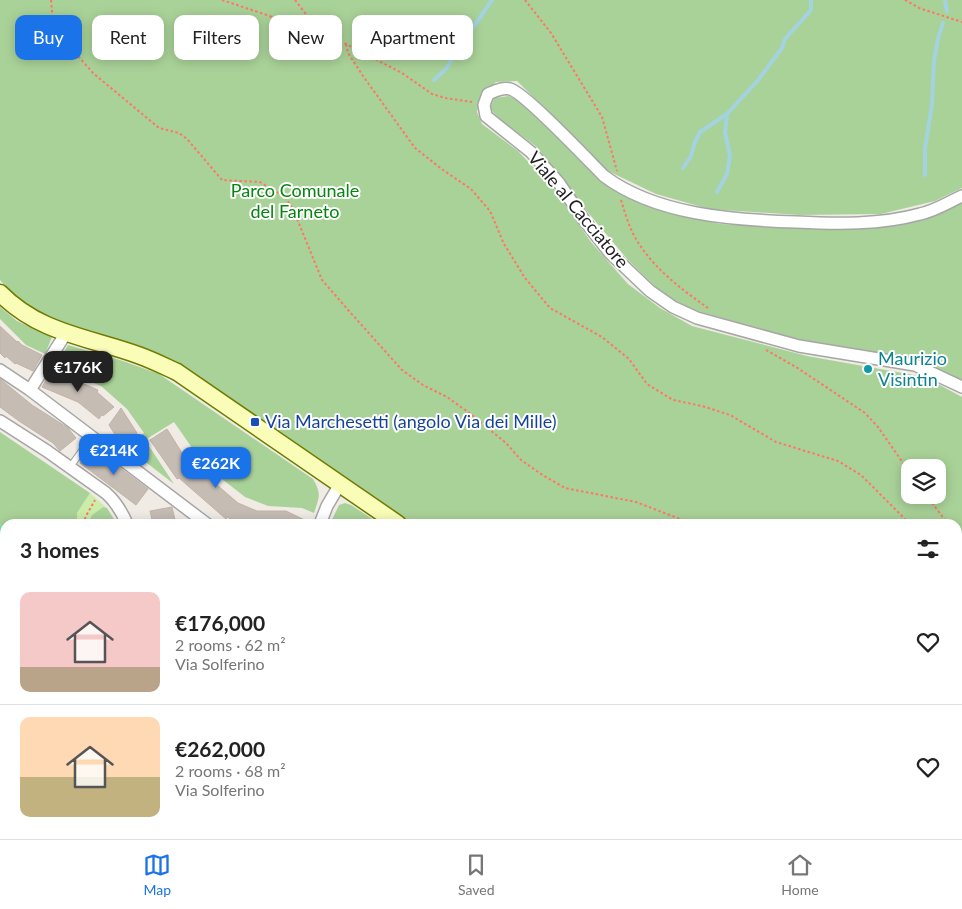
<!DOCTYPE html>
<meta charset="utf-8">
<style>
body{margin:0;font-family:Lato,sans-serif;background:#f6f6f6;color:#222;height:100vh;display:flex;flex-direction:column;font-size:19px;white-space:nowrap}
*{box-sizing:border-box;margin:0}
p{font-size:16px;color:#767676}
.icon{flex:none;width:28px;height:28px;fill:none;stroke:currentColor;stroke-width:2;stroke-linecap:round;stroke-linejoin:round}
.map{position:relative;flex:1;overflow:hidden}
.side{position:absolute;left:0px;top:519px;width:962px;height:321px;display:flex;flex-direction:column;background:#fff;border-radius:15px 15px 0 0;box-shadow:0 2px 12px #0003}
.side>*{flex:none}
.banner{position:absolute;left:15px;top:15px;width:500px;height:45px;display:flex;gap:10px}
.fabs{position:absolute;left:901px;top:459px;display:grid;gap:10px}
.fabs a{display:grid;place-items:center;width:45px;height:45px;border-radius:10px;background:#fff;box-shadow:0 2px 12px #0003;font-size:25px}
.price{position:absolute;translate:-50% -42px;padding:0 11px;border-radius:10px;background:#1a73e8;color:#fff;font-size:16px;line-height:32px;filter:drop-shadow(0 1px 2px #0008)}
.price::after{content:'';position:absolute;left:50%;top:30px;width:15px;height:11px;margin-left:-8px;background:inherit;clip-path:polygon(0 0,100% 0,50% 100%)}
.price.selected{background:#222;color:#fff}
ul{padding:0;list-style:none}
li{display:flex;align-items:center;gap:15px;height:125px;padding:0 20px}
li+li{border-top:1px solid #e0e0e0}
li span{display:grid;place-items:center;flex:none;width:140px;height:100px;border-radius:10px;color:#555}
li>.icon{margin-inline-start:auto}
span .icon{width:60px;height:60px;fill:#fffc;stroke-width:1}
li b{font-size:21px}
h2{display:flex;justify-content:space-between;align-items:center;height:60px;padding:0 20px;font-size:21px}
.tag{padding:0 18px;border-radius:10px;background:#fff;box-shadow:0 2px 12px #0003;font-size:18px;line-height:45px}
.tag.selected{background:#1a73e8;color:#fff}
.menu{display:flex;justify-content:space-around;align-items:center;height:70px;border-top:1px solid #e0e0e0;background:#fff;font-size:14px;color:#767676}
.menu a{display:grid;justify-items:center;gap:2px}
.menu .selected{color:#1a73e8}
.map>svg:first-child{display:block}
.grass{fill:#cbeda8}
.forest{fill:#a9d298;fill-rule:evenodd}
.pitch{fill:#7fe3bb}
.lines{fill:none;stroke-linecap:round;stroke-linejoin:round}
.stream{stroke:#a3d3e0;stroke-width:4}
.building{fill:#c5bcb4;stroke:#c3b3a6}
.service-casing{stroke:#a6a6a6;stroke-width:8}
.minor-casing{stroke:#a6a6a6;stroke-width:14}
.tertiary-casing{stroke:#a6a6a6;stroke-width:16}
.secondary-casing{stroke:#707c00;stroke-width:19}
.path{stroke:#ff7567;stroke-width:2;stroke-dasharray:2.5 2.5;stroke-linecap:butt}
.service{stroke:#fff;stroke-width:5.5}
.minor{stroke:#fff;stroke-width:11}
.tertiary{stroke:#fff;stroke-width:14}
.secondary{stroke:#fafdb7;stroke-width:16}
.culture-dot{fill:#0f9aa8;stroke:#fff;stroke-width:2}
.transit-dot{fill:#1a4fb4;stroke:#fff;stroke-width:2}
.labels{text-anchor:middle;stroke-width:4;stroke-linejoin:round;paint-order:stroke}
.park-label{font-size:18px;fill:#06840f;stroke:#fff}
.street-label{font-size:18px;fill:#1f1f1f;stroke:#fff}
.culture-label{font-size:18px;fill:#0d838f;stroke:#fff;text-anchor:start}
.transit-label{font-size:18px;fill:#164399;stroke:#fff;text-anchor:start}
</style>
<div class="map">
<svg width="962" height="839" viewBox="0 0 962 839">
<rect width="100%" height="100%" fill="#f0ece5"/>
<path class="grass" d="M 90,493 L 107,508 L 103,507 L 92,515 L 88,524 L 77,524 L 77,513 Z"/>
<path class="forest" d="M 0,0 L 962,0 L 962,188 L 935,201 L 881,214 L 799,215 L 709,209 L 656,194 L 608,171 L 517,81 L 496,82 L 480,97 L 477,112 L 482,124 L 518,151 L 555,190 L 591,242 L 628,284 L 660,308 L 692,326 L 807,356 L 925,377 L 962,397 L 962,761 L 958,758 L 958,524 L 411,524 L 265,425 L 81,331 L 30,309 L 14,297 L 0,280 ZM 910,468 L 938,468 L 938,495 L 910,495 Z
M 509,96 L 522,102 L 601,180 L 660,209 L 720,224 L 813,229 L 881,227 L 926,219 L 962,202 L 962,380 L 917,359 L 800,341 L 691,309 L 662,293 L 628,260 L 580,203 L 537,147 L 502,121 L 490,109 L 494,98 Z
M 0,307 L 17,321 L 52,337 L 45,354 L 26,345 L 0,319 Z
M 68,345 L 123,361 L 159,374 L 313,479 C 322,494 319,498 314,513 L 302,508 L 268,506 L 245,497 L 204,465 L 174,422 L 145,440 L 174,484 L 125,446 L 144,433 L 127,409 L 101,386 L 55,367 Z
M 0,432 L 90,493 L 77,513 L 77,524 L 5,524 L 5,531 L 0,523 Z
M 345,503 L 351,505 L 380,524 L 330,524 L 339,505 Z
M 103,507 L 107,508 L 117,524 L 88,524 L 92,515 Z
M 958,778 L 962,780 L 962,798 L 958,803 Z
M 5,788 L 5,822 L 2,824 L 0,822 L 0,790 Z
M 595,835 L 718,835 L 731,839 L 615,839 Z"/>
<path class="pitch" d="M 0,523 L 5,531 L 5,788 L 0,790 Z"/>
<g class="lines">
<path class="stream" d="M 945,0 L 947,11
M 434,80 L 447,68 L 454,55 L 492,0
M 683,168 L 691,156 L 695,142 L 700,132 L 727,114 L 759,79 L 782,48 L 785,39 L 811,10 L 811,0
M 925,175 L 925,148 L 932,104 L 934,61 L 938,38 L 943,23
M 717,192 L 727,174 L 730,155 L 725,133 L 727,115"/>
</g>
<path class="building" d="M 0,326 L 17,342 L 18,341 L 22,345 L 42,355 L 33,371 L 16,363 L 15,364 L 6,356 L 5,358 L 0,353 Z
M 52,370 L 98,390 L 97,392 L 114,407 L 103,416 L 102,414 L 99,419 L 78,402 L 42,387 Z
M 0,379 L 32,405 L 68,428 L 76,438 L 60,451 L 53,443 L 19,421 L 0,407 Z
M 121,408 L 137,433 L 121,444 L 109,425 Z
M 167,429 L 189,464 L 202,474 L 203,473 L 238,503 L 257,511 L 286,511 L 313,524 L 241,524 L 227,517 L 226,519 L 179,478 L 177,479 L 150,440 Z
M 92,447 L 148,489 L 136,505 L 80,463 Z
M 172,507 L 176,524 L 153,524 L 150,511 Z"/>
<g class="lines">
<g class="service-casing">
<path id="service" d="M 70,467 L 92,437"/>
</g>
<g class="minor-casing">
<path id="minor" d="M 962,196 C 949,202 935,211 920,214 C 880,225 837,224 796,222 C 733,220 656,215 604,176 C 590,162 524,92 510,89 C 503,87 495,91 488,94 L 484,105 L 486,116 L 531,152 L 559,183 L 584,220 L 610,253 L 650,291 L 673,307 L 697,318 L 799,346 L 915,365 L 962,387
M 0,370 L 30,390 L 207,524
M 30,390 L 66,333
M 0,421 L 47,451 L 106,493 C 116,502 122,512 127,524
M 320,524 L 327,506 L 340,484
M 958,814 L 962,808
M 740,835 L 754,839
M 331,839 L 332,835
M 872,839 L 876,835
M 937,839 L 940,835"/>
</g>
<g class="tertiary-casing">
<path id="tertiary" d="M 510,835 L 561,839
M 449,839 L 458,837 L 484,835"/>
</g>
<g class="secondary-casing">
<path id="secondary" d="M 0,293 C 39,333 88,337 138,355 C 152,360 164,366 177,372 L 398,524
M 958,765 L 962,768"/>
</g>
<path class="path" d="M 51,0 L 53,22 L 63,39 L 93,73 L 159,128 L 179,133 L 187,139 L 222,180 L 260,182 L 285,197 L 293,209 L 322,280 L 349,311 L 402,370 L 423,385 L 447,397 L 468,412 L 506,443 L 521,460 L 544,476 L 565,488 L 636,502 L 693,524
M 222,0 L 267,15 L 300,29 L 346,44 L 402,73 L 432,94 L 445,98 L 472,102
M 295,0 L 309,18 L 316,34
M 525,0 L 551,33 L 602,117 L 617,171
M 905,0 L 919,8 L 962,22
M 346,44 L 348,53 L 363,76 L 415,148 L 443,170 L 471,189 L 490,211 L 504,244 L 525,278 L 550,308 L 602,337 L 629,359 L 647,384 L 673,400 L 702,406 L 730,415 L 776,442 L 838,461 L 861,475 L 910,524
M 621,200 C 625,213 629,227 636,239 C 653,268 681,289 708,308
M 766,350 L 796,367 L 865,413 L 878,427 L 910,473
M 926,495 L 948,524
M 83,524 L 86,516 L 95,500
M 958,539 L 962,545
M 958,569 L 962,573
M 958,693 L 962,696
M 0,737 L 5,734
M 0,768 L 5,768
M 854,839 L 854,835"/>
<use href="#service" class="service"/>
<use href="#minor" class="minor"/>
<use href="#tertiary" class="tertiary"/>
<use href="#secondary" class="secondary"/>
</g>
<circle class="culture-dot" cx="868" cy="369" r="5"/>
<rect class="transit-dot" x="250" y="417" width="10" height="10" rx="2.5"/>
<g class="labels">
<g class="park-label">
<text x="295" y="197">Parco Comunale<tspan x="295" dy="21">del Farneto</tspan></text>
</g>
<g class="street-label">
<text transform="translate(578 210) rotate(50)" y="6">Viale al Cacciatore</text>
</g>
<g class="culture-label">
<text x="878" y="365">Maurizio<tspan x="878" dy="21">Visintin</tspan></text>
</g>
<g class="transit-label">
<text x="265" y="428">Via Marchesetti (angolo Via dei Mille)</text>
</g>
</g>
</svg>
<div class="fabs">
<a><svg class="icon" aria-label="layers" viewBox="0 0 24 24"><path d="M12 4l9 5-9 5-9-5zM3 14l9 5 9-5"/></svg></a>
</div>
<b class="price selected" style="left:78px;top:393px">€176K</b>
<b class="price" style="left:114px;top:476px">€214K</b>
<b class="price" style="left:216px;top:489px">€262K</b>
<div class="banner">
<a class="tag selected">Buy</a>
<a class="tag">Rent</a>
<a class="tag">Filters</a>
<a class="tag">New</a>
<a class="tag">Apartment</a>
</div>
<section class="side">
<h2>3 homes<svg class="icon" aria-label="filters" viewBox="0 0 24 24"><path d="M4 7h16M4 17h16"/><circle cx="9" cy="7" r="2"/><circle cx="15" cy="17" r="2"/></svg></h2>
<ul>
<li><span style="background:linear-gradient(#f6c9c9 75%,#b9a48a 0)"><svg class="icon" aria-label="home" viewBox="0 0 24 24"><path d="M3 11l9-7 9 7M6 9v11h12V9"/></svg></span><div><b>€176,000</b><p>2 rooms · 62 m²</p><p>Via Solferino</p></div><svg class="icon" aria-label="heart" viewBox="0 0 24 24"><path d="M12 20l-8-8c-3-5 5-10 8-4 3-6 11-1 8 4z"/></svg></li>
<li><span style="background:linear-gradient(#ffd9b3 60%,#c2b280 0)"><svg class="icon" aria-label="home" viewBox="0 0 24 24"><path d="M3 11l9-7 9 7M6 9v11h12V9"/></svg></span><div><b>€262,000</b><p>2 rooms · 68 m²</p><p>Via Solferino</p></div><svg class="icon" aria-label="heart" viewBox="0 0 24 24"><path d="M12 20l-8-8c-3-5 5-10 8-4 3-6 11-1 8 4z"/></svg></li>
</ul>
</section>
</div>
<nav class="menu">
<a class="selected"><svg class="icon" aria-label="map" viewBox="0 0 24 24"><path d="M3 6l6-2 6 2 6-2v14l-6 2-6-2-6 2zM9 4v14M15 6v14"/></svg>Map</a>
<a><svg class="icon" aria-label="saved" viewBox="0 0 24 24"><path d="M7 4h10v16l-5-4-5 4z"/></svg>Saved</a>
<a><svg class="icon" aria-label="home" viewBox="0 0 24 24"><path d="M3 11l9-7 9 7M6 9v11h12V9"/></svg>Home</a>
</nav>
